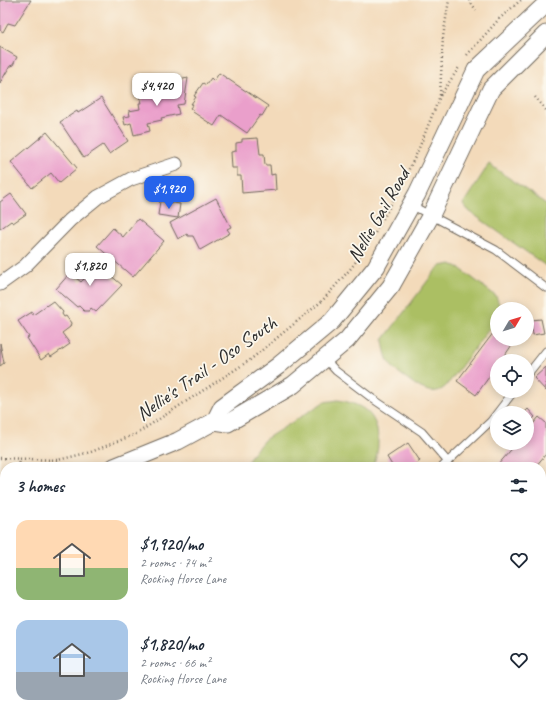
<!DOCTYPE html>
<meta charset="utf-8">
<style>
body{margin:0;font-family:Caveat,sans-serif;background:#f2f2f3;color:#1f2937;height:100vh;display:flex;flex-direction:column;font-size:15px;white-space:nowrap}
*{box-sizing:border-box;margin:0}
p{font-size:13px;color:#747a83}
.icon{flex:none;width:22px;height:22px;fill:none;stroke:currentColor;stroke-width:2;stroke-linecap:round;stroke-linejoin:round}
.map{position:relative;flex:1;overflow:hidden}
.drawer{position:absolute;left:0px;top:462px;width:546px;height:256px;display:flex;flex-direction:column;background:#fff;border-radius:16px 16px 0 0;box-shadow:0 2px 10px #0003}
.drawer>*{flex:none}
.needle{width:26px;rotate:52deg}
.controls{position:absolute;left:490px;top:302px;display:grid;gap:8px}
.controls a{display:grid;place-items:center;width:44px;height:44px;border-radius:50%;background:#fff;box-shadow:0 2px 10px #0003;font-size:20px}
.price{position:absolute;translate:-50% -34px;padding:0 9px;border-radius:8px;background:#fff;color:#222;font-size:13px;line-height:26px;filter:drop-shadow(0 1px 2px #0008)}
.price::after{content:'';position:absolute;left:50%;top:24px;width:12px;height:9px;margin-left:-6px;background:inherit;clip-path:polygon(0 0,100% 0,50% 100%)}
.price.on{background:#2563eb;color:#fff}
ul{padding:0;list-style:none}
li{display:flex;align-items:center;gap:12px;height:100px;padding:0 16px}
li span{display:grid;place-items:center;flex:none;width:112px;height:80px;border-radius:12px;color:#555}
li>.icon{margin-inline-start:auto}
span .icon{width:48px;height:48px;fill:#fffc;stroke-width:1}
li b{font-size:17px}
h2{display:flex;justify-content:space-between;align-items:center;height:48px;padding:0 16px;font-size:17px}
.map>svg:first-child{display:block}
.green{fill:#abbf64;stroke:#6b7548}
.building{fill:#ea9fcb}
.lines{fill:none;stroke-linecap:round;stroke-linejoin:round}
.service-casing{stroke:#71685d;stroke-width:9}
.minor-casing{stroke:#71685d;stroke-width:15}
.tertiary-casing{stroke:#71685d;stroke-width:19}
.path{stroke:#71685d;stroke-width:2.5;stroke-dasharray:1 3;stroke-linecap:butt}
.service{stroke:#fff;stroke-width:7}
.minor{stroke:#fff;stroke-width:13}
.tertiary{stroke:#fff;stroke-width:17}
.labels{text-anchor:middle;stroke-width:3.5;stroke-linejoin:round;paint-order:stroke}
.street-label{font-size:20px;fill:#2b2b2b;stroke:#fbf7ec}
</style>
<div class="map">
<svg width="546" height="718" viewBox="0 0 546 718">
<rect width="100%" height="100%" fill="#fbf7ec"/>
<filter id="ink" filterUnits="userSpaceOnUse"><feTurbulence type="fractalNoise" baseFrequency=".025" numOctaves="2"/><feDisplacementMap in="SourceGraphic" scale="8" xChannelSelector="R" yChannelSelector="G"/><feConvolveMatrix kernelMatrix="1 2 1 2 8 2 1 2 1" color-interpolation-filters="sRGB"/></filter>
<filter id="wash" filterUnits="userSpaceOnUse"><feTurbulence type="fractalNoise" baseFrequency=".012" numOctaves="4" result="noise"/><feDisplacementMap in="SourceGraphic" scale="16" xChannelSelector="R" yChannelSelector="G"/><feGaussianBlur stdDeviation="0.9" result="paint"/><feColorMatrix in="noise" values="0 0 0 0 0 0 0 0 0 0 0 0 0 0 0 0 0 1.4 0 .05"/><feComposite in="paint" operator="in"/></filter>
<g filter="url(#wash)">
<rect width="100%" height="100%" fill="#f3daba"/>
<path class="green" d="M 489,164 L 546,204 L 546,266 L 469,211 L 463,204 Z
M 451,264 L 458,267 L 496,296 L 499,304 L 499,309 L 497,309 L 496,320 L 447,385 C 434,399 418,387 406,378 C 399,373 392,368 388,361 C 385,354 384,347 383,340 L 435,271 L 441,266 Z
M 338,400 C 363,404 378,414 378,441 C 378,451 377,459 371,467 L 247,467 L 250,457 L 264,440 L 324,402 Z"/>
<g id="blocks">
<path class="building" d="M 0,0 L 31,0 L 15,25 L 8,23 L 3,32 L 0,30 Z
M 0,47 L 17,57 L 13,65 L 10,66 L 0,83 Z
M 219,73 L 268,106 L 262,116 L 260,115 L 247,133 L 221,115 L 214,126 L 193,112 L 194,111 L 190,108 L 193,104 L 191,104 L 196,97 L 194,96 L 203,83 L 206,85 L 211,78 L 214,81 Z
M 188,78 L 184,104 L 177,105 L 179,114 L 161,118 L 162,120 L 148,123 L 150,131 L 134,135 L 131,123 L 125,125 L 123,117 L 130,116 L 129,111 L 140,109 L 139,103 L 142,103 L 140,96 L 171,89 L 169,82 Z
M 101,98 L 128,141 L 109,154 L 103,145 L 84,158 L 60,122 L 77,111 L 78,113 Z
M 47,132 L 77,168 L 59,183 L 51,173 L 32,188 L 11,162 Z
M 258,138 L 260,154 L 264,154 L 265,165 L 270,165 L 271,175 L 275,174 L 276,190 L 242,193 L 241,176 L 237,176 L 237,168 L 232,168 L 231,152 L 236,151 L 236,143 L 242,142 L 242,139 Z
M 11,194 L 26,214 L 13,223 L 11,221 L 0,229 L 0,202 Z
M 216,198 L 231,227 L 227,229 L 230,233 L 200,250 L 193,236 L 188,236 L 187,234 L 178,239 L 170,223 Z
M 160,201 L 180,204 L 178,218 L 158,215 Z
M 138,219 L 164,241 L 133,277 L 97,246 L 113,228 L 123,237 Z
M 90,258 L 122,285 L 96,312 L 91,308 L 89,311 L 84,311 L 79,306 L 77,307 L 56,289 L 70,273 L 81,282 L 84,279 L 78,273 Z
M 53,301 L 63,312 L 62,314 L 64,317 L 66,316 L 71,323 L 70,327 L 62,333 L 70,344 L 51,357 L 49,354 L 41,360 L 27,338 L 29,337 L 18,321 L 32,312 L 33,315 Z
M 541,319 L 544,333 L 533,335 L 531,320 Z
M 497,328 L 497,339 L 516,339 L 501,361 L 497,361 L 497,366 L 476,395 L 457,381 Z
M 0,343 L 4,363 L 0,366 Z
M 546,367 L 546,391 L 534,378 Z
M 528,409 L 535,417 L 527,425 L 527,413 L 524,413 Z
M 539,417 L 546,423 L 546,454 L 535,467 L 496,467 L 517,443 L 527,443 L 527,431 Z
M 408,443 L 420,461 L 411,467 L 393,467 L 387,457 Z
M 541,507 L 546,509 L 546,531 L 541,543 Z
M 5,602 L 5,619 L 0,620 L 0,603 Z
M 216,713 L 259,713 L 263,718 L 220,718 Z"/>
</g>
</g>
<g filter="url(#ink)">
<use href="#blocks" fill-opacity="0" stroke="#71685d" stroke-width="1"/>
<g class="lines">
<g class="service-casing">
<path id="service" d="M 411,205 L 496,250 L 546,288
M 325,359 L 336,371 L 373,399 L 422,432 L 448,462
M 527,375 L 546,351
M 442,467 L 491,421 L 514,391"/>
</g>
<g class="minor-casing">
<path id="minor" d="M 0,284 L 25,266 L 70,220 L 98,197 L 131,179 L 176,164
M 65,713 L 65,718"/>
</g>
<g class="tertiary-casing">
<path id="tertiary" d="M 215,421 L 228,423 L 293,385 L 347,340 L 391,286 L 431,215 L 491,89 L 546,34
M 114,467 L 178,441 L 215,421 L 222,407 L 278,366 L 332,321 L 376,267 L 417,194 L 476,70 L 546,4
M 0,491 L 5,491"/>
</g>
<path class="path" d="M 469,0 L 476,10
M 467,55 L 499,19 L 521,0
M 440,95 L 443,37 L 449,0
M 535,97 L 546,110
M 0,458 L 58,460 L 91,452 L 136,434 L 250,360 L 322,301 L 352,267 L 375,233 L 393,201 L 417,153 L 440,96 L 460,66
M 19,467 L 20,459
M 0,514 L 5,515
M 541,582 L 546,565
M 541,582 L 546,597
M 541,618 L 546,618
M 43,713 L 44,718
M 89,718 L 96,713
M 379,718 L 379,713"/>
<use href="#service" class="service"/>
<use href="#minor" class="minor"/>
<use href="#tertiary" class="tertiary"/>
</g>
</g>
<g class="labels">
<g class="street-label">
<text transform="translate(378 215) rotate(-60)" y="7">Nellie Gail Road</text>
<text transform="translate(206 368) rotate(-35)" y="7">Nellie's Trail - Oso South</text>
</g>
</g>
</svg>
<div class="controls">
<a><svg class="needle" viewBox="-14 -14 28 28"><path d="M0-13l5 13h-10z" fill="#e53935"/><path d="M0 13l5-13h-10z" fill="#747a83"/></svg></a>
<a><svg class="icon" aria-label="locate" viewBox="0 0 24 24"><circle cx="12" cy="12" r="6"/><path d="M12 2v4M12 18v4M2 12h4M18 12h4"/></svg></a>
<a><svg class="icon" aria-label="layers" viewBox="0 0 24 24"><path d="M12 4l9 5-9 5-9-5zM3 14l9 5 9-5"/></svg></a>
</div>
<b class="price" style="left:157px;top:107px">$4,420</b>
<b class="price on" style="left:169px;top:210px">$1,920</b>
<b class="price" style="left:90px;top:287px">$1,820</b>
<section class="drawer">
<h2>3 homes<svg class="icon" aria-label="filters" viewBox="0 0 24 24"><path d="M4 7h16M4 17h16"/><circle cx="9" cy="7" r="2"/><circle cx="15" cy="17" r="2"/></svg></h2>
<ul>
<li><span style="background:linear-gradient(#ffd9b3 60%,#8fb573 0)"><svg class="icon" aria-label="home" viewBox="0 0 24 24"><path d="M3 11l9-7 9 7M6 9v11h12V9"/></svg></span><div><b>$1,920/mo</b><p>2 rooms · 74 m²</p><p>Rocking Horse Lane</p></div><svg class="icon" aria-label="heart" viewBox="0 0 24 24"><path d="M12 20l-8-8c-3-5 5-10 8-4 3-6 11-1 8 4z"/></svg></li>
<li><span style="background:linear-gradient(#a9c7e8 65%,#9aa5b1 0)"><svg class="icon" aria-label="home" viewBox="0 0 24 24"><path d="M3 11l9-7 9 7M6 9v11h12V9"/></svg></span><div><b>$1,820/mo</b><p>2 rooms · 66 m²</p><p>Rocking Horse Lane</p></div><svg class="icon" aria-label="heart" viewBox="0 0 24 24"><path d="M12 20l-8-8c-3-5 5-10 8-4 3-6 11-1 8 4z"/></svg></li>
</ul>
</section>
</div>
